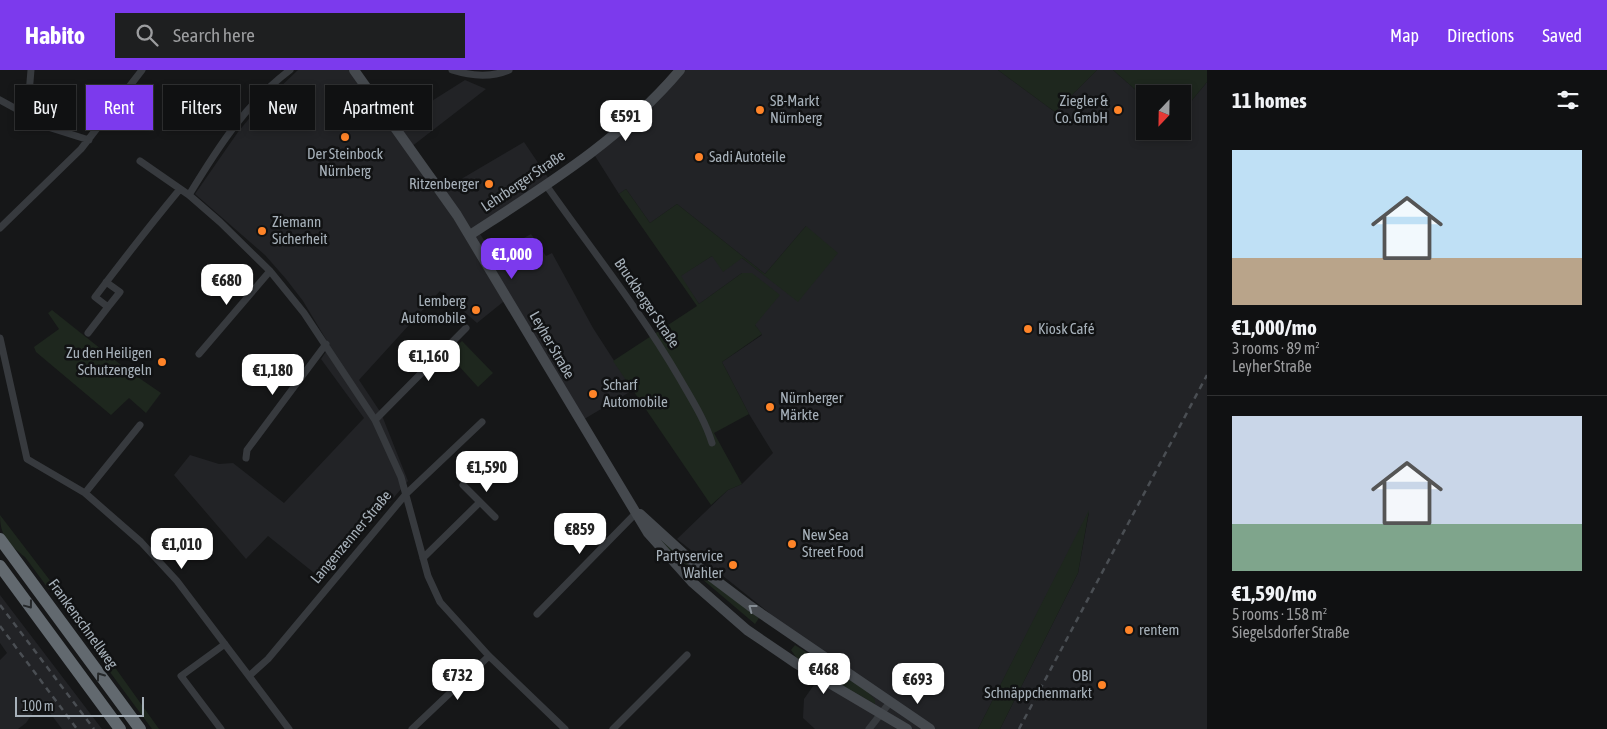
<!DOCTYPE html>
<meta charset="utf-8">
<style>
body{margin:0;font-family:"Asap Condensed",sans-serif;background:#1e1f20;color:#f1f3f6;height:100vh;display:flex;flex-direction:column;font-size:19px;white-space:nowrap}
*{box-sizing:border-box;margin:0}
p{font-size:16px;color:#9c9d9f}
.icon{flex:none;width:28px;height:28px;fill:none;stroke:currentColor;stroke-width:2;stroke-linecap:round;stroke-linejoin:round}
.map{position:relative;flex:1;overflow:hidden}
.sheet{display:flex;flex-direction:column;background:#101112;width:400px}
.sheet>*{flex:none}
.hud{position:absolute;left:15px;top:15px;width:475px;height:45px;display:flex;gap:10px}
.needle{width:32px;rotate:202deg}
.tools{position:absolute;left:1136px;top:15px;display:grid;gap:10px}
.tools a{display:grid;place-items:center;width:55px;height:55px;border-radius:0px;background:#101112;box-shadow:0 2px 8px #0003,0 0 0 1px #303132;font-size:25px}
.scale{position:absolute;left:15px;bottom:12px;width:129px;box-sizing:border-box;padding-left:5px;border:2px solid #a7b1ba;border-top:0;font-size:14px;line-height:18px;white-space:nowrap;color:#a7b1ba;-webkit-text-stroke:4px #111213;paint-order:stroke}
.price{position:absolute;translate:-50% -42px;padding:0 11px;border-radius:10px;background:#fff;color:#222;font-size:16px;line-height:32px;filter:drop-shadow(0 1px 2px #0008)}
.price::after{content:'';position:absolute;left:50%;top:30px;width:15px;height:11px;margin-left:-8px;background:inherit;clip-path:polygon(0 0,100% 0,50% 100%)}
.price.current{background:#7c3aed;color:#fff}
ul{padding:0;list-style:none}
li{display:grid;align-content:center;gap:10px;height:265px;padding:0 25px}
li+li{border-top:1px solid #303132}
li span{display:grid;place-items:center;height:155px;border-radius:0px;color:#555}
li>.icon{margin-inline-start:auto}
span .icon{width:90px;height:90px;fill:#fffc;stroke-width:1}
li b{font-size:21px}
h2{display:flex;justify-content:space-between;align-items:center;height:60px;padding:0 25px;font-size:21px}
.chip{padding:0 18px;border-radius:0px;background:#101112;box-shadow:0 2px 8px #0003,0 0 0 1px #303132;font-size:18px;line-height:45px}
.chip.current{background:#7c3aed;color:#fff}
header{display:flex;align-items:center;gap:30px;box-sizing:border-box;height:70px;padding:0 25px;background:#7c3aed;color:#fff}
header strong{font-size:24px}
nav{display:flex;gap:28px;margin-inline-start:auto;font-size:18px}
.search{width:350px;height:45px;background:#1e1f20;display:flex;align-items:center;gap:12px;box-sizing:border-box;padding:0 18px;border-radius:0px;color:#9c9d9f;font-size:19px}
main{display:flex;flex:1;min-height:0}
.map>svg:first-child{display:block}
.built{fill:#222326}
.green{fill:#1e271e}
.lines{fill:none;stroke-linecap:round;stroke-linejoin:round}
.street{stroke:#373a3e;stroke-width:7}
.secondary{stroke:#45494e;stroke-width:10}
.highway{stroke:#62696f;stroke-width:12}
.rail{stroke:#4a4e53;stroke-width:2.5;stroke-dasharray:6 5;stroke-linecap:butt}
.oneway{stroke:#25282a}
.oneway2{stroke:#858d94}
.poi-dot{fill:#ff8428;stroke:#111213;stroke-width:2}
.labels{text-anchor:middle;stroke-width:5;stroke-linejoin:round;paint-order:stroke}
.poi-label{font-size:15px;fill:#a7b1ba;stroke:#111213;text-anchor:start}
.street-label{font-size:15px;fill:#a7b1ba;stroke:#111213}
</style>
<header>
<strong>Habito</strong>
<div class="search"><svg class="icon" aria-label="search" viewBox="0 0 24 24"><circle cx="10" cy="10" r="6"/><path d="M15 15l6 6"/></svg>Search here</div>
<nav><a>Map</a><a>Directions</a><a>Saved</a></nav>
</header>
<main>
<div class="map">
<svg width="1207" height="659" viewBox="0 0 1207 659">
<rect width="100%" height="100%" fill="#161718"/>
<path class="built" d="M 298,0 L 356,0 L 383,37 L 414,17 L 427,34 L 465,10 L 486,19 L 411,77 L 446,118 L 524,72 L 549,109 L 476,158 L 494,185 L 531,164 L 546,186 L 552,183 L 593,258 L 633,320 L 581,351 L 508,228 L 477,253 L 440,221 L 359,310 L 381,343 L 408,411 L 323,510 L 268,466 L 246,489 L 174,405 L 190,385 L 219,394 L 233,393 L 284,433 L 364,348 L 321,289 L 330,276 L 303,231 L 286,209 L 265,185 L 195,124 L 238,62 L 257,39 Z
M 675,0 L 998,0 L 1055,42 L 1097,0 L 1113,0 L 1145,28 L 1145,61 L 1182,61 L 1183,41 L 1207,12 L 1207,659 L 1000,659 L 1078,503 L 1089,442 L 978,659 L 815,659 L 803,648 L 804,629 L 828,595 L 799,576 L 768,542 L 677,469 L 728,420 L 742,414 L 773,383 L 749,344 L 722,292 L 762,265 L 755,255 L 742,203 L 699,234 L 680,206 L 712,186 L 742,188 L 798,231 L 806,156 L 765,204 L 677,134 L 650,153 L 626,119 L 619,124 L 590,78 L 632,44 Z
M 0,525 L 102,659 L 62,659 L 41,631 L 26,653 L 18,659 L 0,659 L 0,590 L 7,583 L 0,573 Z"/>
<path class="green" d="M 998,0 L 1097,0 L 1055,42 Z
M 1113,0 L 1207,0 L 1207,12 L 1183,41 L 1182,24 L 1145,24 L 1145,28 Z
M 626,119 L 650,153 L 677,134 L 765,204 L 806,156 L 838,183 L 798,232 L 742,188 L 723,202 L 712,186 L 681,206 L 699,234 L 742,203 L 752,203 L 780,225 L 755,255 L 762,264 L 722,292 L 749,344 L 714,363 L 742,414 L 728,420 L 711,435 L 613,291 L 697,236 L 619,124 Z
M 52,240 L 126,299 L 161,323 L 146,343 L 129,328 L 111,345 L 36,282 L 34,277 L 59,259 L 48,243 Z
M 462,271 L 493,303 L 478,317 L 448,284 Z
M 1089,440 L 1078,503 L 1000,659 L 978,659 Z
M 0,445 L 94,568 L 159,659 L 152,659 L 25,487 C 9,474 0,467 0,445 Z
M 652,458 L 759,548 L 755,554 L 668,480 Z
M 795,575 L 867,621 L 875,630 L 875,634 L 798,590 L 791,580 Z"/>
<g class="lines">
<path class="street" d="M 452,0 C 471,6 490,8 509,0
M 0,30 L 51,58 L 89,70
M 23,42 L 29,24 L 31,0
M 140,91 L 189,125 L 220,152 L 270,201 L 304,243 L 375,350 L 401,407 L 428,506 L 440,532 L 489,586 L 565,659
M 546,115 C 591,179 640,240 680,309 C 692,330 705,350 712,373
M 189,125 C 217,79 246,33 290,0
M 0,158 L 81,79 L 142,0
M 106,212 L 120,222 L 108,237 L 95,227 C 123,190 151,154 180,119
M 88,263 L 108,237
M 0,268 L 27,389 L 85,423 L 141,472 L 177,511 L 289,659
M 199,284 L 270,201
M 375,350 L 466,258
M 246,388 L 247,380 L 326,274
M 463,415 L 495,447
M 85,423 L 140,355
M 423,488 L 480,432
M 537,544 L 637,442
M 249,606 L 268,589 L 406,424 L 482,352
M 221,659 L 181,606 L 225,574
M 412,659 L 489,586
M 613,659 L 687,585
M 869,659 L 891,631"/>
<path class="secondary" d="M 354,0 L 457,145 L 648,463 L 692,512 L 747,560 L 797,594 L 907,659
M 470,165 C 545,116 622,69 680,0
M 640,444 L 697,496 L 750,536 L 930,659"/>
<path class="highway" d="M 0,469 L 140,659
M 0,496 L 120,659"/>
<path class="rail" d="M 0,535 L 94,659
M 0,556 L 77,659
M 1019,659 L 1207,305"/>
</g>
<defs><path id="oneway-chevron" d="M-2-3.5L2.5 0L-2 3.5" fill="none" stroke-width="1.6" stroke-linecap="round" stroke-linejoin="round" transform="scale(1.25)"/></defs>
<g class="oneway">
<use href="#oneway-chevron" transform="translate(29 535) rotate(53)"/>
<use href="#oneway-chevron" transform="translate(100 606) rotate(-126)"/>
</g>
<use class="oneway2" href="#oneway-chevron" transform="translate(752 538) rotate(-143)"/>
<g class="poi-dot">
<circle cx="760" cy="40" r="5"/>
<circle cx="1118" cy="40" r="5"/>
<circle cx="345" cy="67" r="5"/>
<circle cx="699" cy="87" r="5"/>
<circle cx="489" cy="114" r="5"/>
<circle cx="262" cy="161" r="5"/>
<circle cx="476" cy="240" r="5"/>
<circle cx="1028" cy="259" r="5"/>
<circle cx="162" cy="292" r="5"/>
<circle cx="593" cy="324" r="5"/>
<circle cx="770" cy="337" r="5"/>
<circle cx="792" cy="474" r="5"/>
<circle cx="733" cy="495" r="5"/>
<circle cx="1129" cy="560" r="5"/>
<circle cx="1102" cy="615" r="5"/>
</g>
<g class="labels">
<g class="poi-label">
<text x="770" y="36">SB-Markt<tspan x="770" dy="17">Nürnberg</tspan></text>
<text x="1108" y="36" text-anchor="end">Ziegler &amp;<tspan x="1108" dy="17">Co. GmbH</tspan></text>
<text x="345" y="89" text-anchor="middle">Der Steinbock<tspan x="345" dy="17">Nürnberg</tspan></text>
<text x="709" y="92">Sadi Autoteile</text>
<text x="479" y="119" text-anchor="end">Ritzenberger</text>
<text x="272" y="157">Ziemann<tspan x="272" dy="17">Sicherheit</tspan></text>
<text x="466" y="236" text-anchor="end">Lemberg<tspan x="466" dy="17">Automobile</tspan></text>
<text x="1038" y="264">Kiosk Café</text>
<text x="152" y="288" text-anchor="end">Zu den Heiligen<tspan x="152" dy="17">Schutzengeln</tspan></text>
<text x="603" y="320">Scharf<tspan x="603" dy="17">Automobile</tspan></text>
<text x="780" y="333">Nürnberger<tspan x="780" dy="17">Märkte</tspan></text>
<text x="802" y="470">New Sea<tspan x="802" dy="17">Street Food</tspan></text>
<text x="723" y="491" text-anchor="end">Partyservice<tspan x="723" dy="17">Wahler</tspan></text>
<text x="1139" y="565">rentem</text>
<text x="1092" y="611" text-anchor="end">OBI<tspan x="1092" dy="17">Schnäppchenmarkt</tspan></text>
</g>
<g class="street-label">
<text transform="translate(523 111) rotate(-34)" y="5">Lehrberger Straße</text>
<text transform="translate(647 233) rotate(56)" y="5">Bruckberger Straße</text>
<text transform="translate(552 275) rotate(60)" y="5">Leyher Straße</text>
<text transform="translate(351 467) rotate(-50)" y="5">Langenzenner Straße</text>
<text transform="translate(83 554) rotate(54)" y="5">Frankenschnellweg</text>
</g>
</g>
</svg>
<div class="tools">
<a><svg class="needle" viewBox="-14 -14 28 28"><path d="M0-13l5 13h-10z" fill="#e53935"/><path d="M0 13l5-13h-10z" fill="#9c9d9f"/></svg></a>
</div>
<div class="scale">100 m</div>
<b class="price" style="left:626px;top:72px">€591</b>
<b class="price current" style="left:512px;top:210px">€1,000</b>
<b class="price" style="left:227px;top:236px">€680</b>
<b class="price" style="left:429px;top:312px">€1,160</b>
<b class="price" style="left:273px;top:326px">€1,180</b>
<b class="price" style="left:487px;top:423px">€1,590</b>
<b class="price" style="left:580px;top:485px">€859</b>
<b class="price" style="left:182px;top:500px">€1,010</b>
<b class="price" style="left:824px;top:625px">€468</b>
<b class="price" style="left:458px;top:631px">€732</b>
<b class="price" style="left:918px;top:635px">€693</b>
<div class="hud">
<a class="chip">Buy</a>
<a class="chip current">Rent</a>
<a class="chip">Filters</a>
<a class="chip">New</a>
<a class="chip">Apartment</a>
</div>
</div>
<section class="sheet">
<h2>11 homes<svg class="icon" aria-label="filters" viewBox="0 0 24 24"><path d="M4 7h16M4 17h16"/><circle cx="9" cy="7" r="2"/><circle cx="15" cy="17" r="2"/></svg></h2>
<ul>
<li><span style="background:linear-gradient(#bfe0f5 70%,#b9a48a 0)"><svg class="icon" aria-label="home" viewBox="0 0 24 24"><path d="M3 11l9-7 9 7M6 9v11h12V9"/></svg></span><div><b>€1,000/mo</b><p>3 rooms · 89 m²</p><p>Leyher Straße</p></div></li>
<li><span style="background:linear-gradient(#c9d6e8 70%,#7fa58c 0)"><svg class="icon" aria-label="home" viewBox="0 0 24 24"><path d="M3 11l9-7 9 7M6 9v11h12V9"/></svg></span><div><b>€1,590/mo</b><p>5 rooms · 158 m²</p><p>Siegelsdorfer Straße</p></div></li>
</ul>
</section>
</main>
